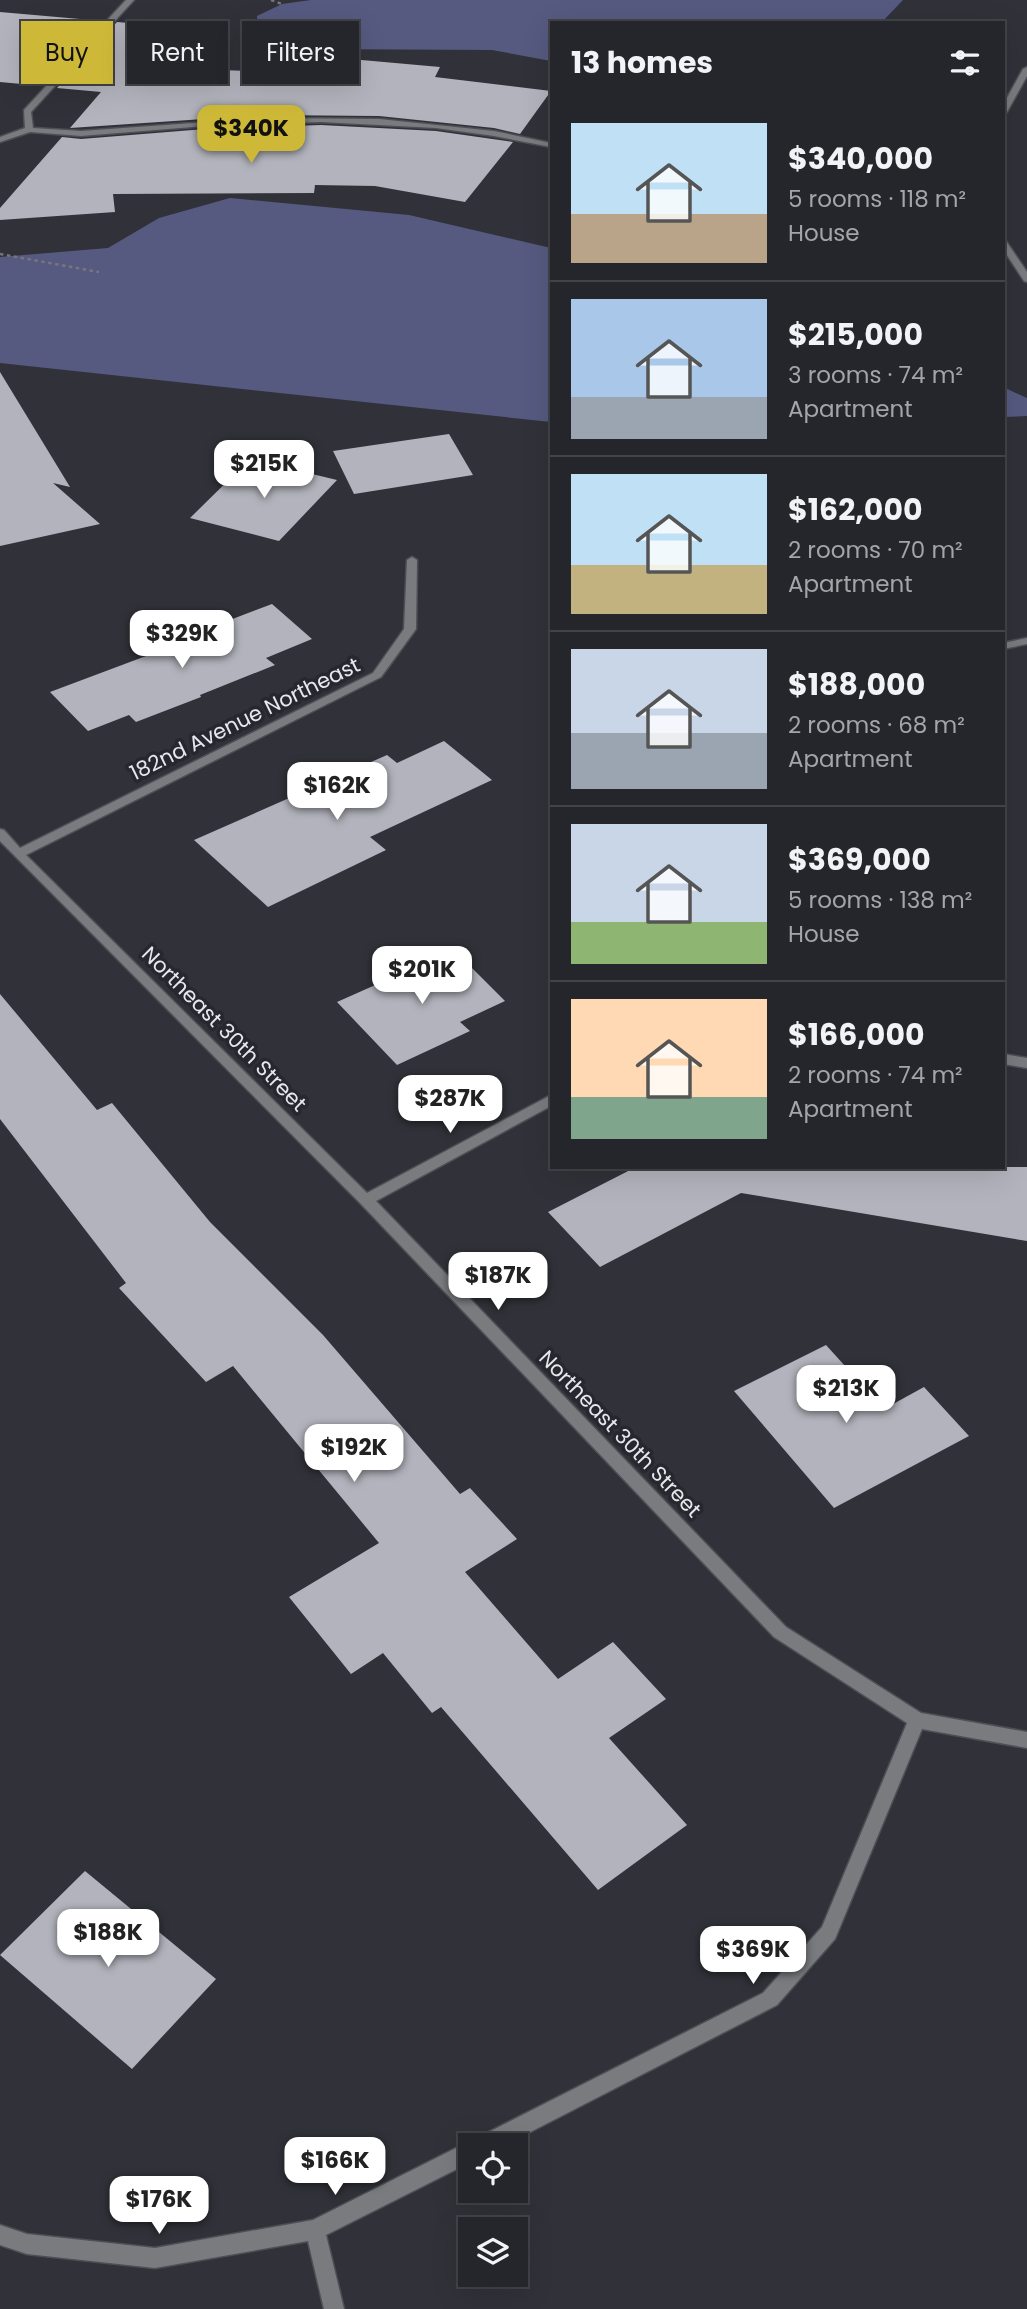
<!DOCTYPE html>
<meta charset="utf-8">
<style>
body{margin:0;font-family:Poppins,sans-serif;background:#313237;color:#f1f3f6;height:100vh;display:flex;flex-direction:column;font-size:26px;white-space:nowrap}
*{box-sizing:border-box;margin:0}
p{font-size:23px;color:#a3a5a9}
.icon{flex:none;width:38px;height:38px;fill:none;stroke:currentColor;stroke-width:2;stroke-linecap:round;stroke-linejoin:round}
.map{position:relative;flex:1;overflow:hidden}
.details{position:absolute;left:550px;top:21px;width:455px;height:1148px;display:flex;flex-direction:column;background:#25262b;border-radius:0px;box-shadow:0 7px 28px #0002,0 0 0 2px #424347}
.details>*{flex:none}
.hud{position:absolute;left:21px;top:21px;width:424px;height:63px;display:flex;gap:14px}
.tools{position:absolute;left:458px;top:2133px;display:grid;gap:14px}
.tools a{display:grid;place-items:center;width:70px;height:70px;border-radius:0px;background:#25262b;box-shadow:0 7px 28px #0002,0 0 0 2px #424347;font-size:35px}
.price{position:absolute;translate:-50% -60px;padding:0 16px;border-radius:14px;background:#fff;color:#222;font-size:23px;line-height:46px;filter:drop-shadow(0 2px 4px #0008)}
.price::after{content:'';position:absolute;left:50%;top:42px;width:21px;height:16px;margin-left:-10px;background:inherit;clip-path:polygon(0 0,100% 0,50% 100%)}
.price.current{background:#ceb838;color:#111}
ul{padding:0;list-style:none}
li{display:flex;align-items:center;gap:21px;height:175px;padding:0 21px}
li+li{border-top:2px solid #424347}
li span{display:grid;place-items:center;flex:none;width:196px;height:140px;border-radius:0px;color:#555}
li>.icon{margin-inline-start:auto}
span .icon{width:84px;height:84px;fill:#fffc;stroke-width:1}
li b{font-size:30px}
h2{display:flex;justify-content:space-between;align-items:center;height:84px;padding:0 21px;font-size:30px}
.tag{padding:0 24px;border-radius:0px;background:#25262b;box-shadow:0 7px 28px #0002,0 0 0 2px #424347;font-size:24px;line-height:63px}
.tag.current{background:#ceb838;color:#111}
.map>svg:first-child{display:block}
.green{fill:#565a80}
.building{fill:#b2b3bc}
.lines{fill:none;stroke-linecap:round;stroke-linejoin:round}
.street-casing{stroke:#4e4f56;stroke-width:3}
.path{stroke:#76767c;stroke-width:2.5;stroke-dasharray:3.5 3.5;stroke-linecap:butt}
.street{fill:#7a7b7f;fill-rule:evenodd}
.labels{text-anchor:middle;stroke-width:7;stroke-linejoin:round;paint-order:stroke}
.street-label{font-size:21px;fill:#e7e7ec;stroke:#27282f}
</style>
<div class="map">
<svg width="1027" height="2309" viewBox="0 0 1027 2309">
<rect width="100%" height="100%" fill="#313239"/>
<path class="green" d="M 311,0 L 903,0 L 881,23 L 551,23 L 551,61 L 492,50 L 309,49 L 258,36 L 257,16 L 282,4 Z
M 230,198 L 409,215 L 551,248 L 551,422 L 0,363 L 0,257 L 108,248 L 159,218 Z
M 1003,387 L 1027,398 L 1027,416 L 1003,417 Z"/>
<path class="building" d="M 0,12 L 103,21 L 43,86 L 0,82 Z
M 117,22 L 224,31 L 192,69 L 328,74 L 339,58 L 440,67 L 435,77 L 551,91 L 520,134 L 494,128 L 379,116 L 263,115 L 70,128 L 101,92 L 57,88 Z
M 321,125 L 436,131 L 513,142 L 465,202 L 375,186 L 315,185 L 314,193 L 113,194 L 115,212 L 0,220 L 0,208 L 62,137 L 81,139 L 205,129 Z
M 0,372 L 70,487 L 53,483 L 100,524 L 0,546 Z
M 449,434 L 473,475 L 354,494 L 333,451 Z
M 250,459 L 337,480 L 279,541 L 190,518 Z
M 272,604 L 312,639 L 266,658 L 275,665 L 200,695 L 201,697 L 136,722 L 129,715 L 88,731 L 50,692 L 178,644 L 175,641 Z
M 444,741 L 492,780 L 370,837 L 386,850 L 268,907 L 194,840 L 387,755 L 397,763 Z
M 454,950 L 505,1001 L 460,1022 L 470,1031 L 397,1065 L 337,1002 Z
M 0,994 L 97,1110 L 112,1103 L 210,1222 L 323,1335 L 460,1494 L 470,1488 L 517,1539 L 465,1572 L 558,1679 L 613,1642 L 666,1699 L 609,1738 L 687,1825 L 598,1890 L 441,1707 L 432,1713 L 383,1653 L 351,1674 L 289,1597 L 379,1543 L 233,1366 L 206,1382 L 119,1288 L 126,1283 L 0,1119 Z
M 636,1167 L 1027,1167 L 1027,1241 L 741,1193 L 600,1267 L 548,1212 Z
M 826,1345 L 884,1409 L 924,1387 L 969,1436 L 834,1508 L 734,1391 Z
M 85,1871 L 216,1979 L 132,2069 L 0,1955 Z"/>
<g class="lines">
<g class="street-casing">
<path id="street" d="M 126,0 L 134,0 L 31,112 L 33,128 L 81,131 L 263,118 L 379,119 L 494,131 L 551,143 L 551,147 L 494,136 L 436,128 L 321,122 L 205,126 L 81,136 L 30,132 L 0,142 L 0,137 L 25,128 L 24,110 Z
M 1027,67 L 1027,76 L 1007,112 L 1003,114 L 1003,105 L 1023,69 Z
M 1003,240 L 1006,241 L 1027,272 L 1027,282 L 1024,281 L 1003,249 Z
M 412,557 L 417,560 L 416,629 L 381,677 L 26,855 L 367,1193 L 551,1095 L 551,1106 L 376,1201 L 786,1627 L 921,1713 L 1027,1732 L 1027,1748 L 922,1729 L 835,1939 L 777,2005 L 503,2146 L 471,2146 L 471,2162 L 326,2235 L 344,2309 L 324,2309 L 308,2241 L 155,2268 L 27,2254 L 0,2245 L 0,2225 L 27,2234 L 155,2248 L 313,2220 L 464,2144 L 474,2142 L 475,2139 L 763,1993 L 822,1927 L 907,1723 L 774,1637 L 361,1204 L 0,841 L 0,829 L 4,830 L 20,848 L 373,673 L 404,629 L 407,560 Z
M 1027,638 L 1027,644 L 1003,649 L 1003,643 Z
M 1003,1054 L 1027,1058 L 1027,1068 L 1003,1064 Z"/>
</g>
<path class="path" d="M 271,0 L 282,4
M 0,254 L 99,272"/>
<use href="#street" class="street"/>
</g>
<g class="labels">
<g class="street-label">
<text transform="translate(245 719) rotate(-26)" y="7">182nd Avenue Northeast</text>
<text transform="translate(224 1029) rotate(45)" y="7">Northeast 30th Street</text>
<text transform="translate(620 1434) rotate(46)" y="7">Northeast 30th Street</text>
</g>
</g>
</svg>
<div class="tools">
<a><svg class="icon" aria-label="locate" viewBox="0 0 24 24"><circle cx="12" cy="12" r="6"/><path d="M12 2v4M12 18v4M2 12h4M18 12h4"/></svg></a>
<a><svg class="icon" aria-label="layers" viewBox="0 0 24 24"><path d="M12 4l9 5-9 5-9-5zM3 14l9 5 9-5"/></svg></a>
</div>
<b class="price current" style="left:251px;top:165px">$340K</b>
<b class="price" style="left:264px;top:500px">$215K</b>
<b class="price" style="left:182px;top:670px">$329K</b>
<b class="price" style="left:337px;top:822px">$162K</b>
<b class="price" style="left:422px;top:1006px">$201K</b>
<b class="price" style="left:450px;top:1135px">$287K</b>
<b class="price" style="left:498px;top:1312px">$187K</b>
<b class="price" style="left:846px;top:1425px">$213K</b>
<b class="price" style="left:354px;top:1484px">$192K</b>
<b class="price" style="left:108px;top:1969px">$188K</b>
<b class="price" style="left:753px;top:1986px">$369K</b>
<b class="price" style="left:335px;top:2197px">$166K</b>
<b class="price" style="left:159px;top:2236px">$176K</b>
<div class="hud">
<a class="tag current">Buy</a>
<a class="tag">Rent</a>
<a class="tag">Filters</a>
</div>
<section class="details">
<h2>13 homes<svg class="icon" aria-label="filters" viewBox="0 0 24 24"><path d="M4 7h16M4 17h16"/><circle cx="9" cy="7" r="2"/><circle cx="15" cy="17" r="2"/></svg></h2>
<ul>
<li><span style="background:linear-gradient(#bfe0f5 65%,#b9a48a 0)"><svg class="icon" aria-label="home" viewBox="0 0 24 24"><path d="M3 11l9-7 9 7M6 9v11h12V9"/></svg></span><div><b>$340,000</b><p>5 rooms · 118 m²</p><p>House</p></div></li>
<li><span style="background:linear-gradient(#a9c7e8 70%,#9aa5b1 0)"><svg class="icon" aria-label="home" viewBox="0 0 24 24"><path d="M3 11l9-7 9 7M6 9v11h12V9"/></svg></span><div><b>$215,000</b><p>3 rooms · 74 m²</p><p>Apartment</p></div></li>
<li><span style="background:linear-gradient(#bfe0f5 65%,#c2b280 0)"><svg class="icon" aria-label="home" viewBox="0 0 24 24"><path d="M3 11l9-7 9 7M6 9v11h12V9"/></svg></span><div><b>$162,000</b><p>2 rooms · 70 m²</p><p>Apartment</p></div></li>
<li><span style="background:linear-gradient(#c9d6e8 60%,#9aa5b1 0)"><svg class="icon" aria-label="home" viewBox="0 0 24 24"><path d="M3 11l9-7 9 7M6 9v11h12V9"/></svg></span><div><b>$188,000</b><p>2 rooms · 68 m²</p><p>Apartment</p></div></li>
<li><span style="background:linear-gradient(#c9d6e8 70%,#8fb573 0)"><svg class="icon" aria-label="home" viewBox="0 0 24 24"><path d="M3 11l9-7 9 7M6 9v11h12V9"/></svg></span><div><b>$369,000</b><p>5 rooms · 138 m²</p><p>House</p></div></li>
<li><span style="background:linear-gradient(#ffd9b3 70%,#7fa58c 0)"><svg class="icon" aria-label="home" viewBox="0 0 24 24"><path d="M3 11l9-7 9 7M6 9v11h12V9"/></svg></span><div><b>$166,000</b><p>2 rooms · 74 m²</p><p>Apartment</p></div></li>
</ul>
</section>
</div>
